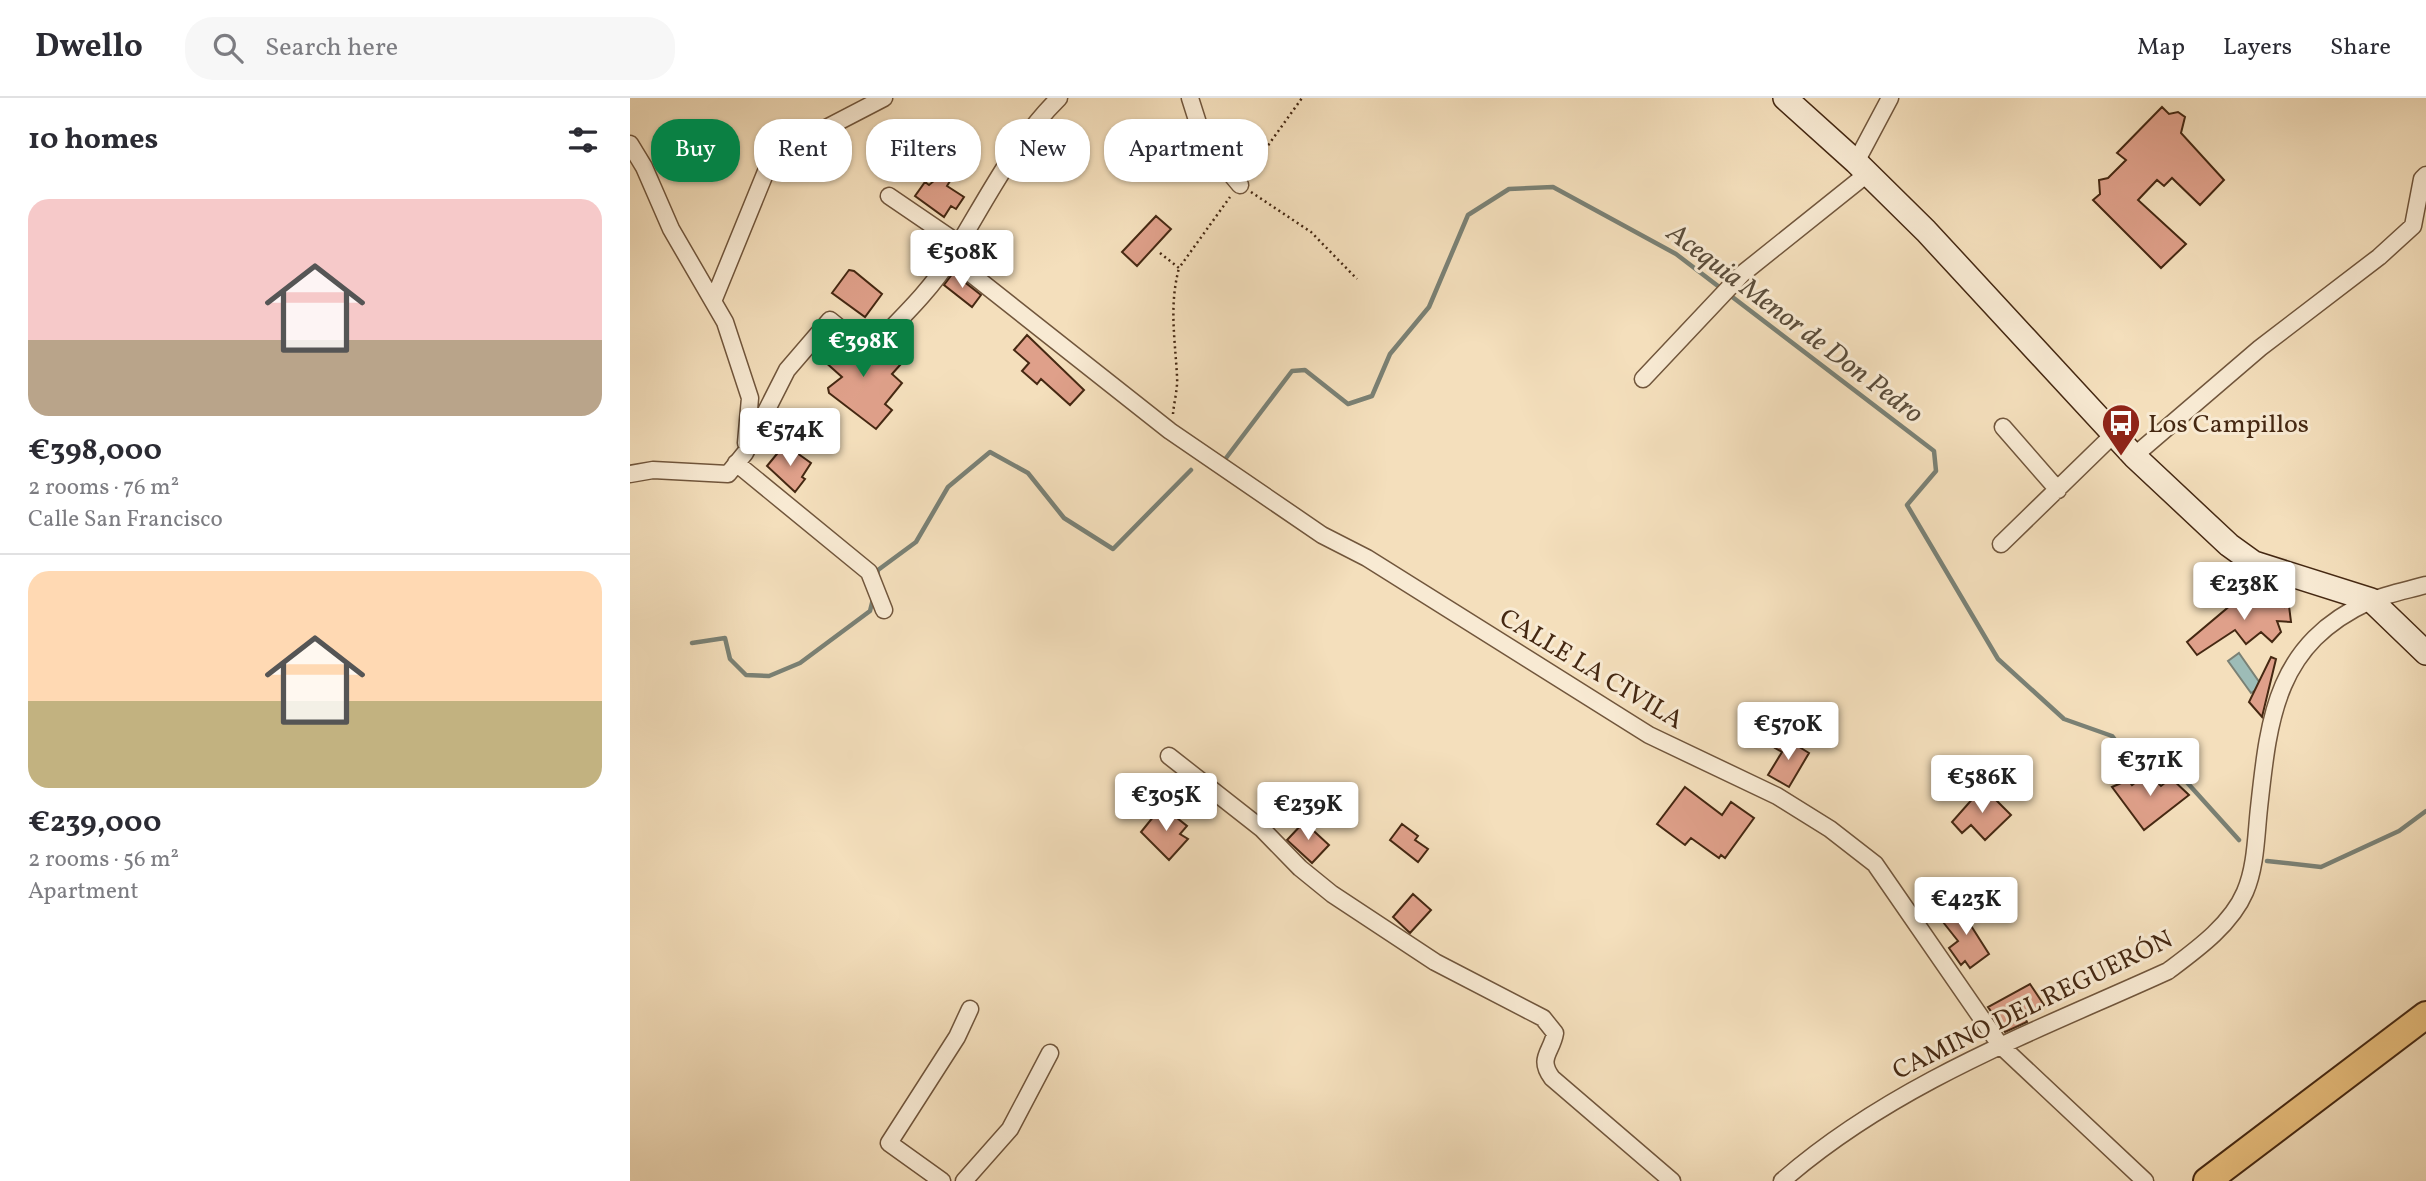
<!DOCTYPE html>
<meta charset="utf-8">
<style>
body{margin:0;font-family:Vollkorn,serif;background:#f7f7f7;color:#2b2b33;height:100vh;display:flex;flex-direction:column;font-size:26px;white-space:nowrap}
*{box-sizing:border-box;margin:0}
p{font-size:23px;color:#7c7c81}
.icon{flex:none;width:38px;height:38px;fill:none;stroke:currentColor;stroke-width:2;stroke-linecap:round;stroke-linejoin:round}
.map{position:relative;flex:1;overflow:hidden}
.sheet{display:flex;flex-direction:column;background:#fff;width:630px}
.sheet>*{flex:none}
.banner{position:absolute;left:21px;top:21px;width:665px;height:63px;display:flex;gap:14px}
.price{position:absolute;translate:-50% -60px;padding:0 16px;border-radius:7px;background:#fff;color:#222;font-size:23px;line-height:46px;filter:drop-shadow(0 2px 4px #0008)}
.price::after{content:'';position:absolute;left:50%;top:42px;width:21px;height:16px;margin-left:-10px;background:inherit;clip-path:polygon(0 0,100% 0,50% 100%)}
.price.on{background:#0b8043;color:#fff}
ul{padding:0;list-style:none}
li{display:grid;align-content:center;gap:14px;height:371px;padding:0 28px}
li+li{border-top:2px solid #e1e1e2}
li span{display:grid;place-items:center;height:217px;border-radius:21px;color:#555}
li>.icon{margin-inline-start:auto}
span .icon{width:126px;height:126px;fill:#fffc;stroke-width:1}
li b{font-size:30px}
h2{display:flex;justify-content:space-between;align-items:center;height:84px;padding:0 28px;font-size:30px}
.tag{padding:0 24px;border-radius:28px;background:#fff;box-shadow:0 2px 5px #0004;font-size:24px;line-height:63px}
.tag.on{background:#0b8043;color:#fff}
header{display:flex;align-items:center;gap:42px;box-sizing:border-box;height:98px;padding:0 35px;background:#fff;border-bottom:2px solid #e1e1e2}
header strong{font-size:33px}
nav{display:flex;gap:38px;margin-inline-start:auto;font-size:24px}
.search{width:490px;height:63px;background:#f7f7f7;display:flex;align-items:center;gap:18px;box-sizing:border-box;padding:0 24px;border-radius:28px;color:#7c7c81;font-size:26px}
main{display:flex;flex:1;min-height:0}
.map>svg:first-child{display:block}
.water{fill:#9dbcb7;stroke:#7a8175;stroke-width:2}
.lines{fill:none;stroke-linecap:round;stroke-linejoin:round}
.stream{stroke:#7a8175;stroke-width:4.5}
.building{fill:#dfa08a;stroke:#452812;stroke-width:2}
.minor-casing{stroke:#71563c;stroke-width:19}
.secondary-casing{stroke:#452812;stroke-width:26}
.primary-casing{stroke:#452812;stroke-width:30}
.path{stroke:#452812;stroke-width:2.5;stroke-dasharray:2 3.5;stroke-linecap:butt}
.minor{stroke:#f8ead3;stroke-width:16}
.secondary{stroke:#f8ead3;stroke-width:23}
.primary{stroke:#eac07e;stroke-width:26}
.labels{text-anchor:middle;stroke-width:6;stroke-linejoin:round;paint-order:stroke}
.poi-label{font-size:26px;fill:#452812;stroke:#f8ead3;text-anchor:start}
.street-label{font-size:26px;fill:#452812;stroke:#f8ead3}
.water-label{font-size:28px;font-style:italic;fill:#5b4d3b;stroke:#f8ead3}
</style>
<header>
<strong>Dwello</strong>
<div class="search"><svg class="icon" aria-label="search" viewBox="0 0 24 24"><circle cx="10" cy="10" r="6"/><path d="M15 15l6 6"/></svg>Search here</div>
<nav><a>Map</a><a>Layers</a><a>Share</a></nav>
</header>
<main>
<section class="sheet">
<h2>10 homes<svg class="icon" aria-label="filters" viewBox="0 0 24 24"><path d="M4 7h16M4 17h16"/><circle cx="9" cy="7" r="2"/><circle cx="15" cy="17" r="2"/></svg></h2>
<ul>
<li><span style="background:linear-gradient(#f6c9c9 65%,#b9a48a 0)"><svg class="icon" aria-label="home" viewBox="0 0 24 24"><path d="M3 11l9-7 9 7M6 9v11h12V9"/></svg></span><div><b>€398,000</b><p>2 rooms · 76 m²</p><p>Calle San Francisco</p></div></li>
<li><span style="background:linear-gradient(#ffd9b3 60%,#c2b280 0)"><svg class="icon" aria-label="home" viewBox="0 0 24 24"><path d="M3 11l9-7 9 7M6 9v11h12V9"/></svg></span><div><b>€239,000</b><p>2 rooms · 56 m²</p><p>Apartment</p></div></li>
</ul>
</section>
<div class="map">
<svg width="1796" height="1083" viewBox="0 0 1796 1083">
<rect width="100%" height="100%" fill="#f4dfbc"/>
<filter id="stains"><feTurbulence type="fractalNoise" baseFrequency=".00286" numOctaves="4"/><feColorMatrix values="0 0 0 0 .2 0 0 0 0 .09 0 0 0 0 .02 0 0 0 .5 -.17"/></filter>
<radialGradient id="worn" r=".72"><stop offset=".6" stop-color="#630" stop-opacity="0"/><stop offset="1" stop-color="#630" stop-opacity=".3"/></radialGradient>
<path class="water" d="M 1609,555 L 1632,588 L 1621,595 L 1598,563 Z"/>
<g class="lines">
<path class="stream" d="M 593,364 L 662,273 L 675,272 L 718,306 L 742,298 L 760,256 L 799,209 L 838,117 L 879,91 L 923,89 L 1046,156 L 1304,353 L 1306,373 L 1277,407 L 1368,561 L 1434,621 L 1482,638 L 1503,665 L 1553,680 L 1609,742
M 247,478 L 248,472 L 286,444 L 318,389 L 360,354 L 398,375 L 434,420 L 483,451 L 561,372
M 62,545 L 95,540 L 100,561 L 116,577 L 139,578 L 170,565 L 240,513 L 243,501
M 1637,763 L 1691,769 L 1769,733 L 1796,713"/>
</g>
<path class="building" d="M 1532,9 L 1539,16 L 1548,14 L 1555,19 L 1551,35 L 1594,82 L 1570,107 L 1542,80 L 1534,88 L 1527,82 L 1508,102 L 1556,146 L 1531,170 L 1463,102 L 1470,96 L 1469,82 L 1478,80 L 1496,62 L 1487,55 Z
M 551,31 L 561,38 L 564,47 L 552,62 L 558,66 L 549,77 L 525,63 Z
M 311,77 L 320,83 L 317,88 L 334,99 L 326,111 L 321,108 L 314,119 L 285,98 L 295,84 L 299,87 Z
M 526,118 L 541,131 L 507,168 L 492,154 Z
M 219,172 L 224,173 L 252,196 L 235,219 L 202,195 Z
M 323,175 L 351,197 L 342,209 L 314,187 Z
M 201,237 L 242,266 L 263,244 L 279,257 L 262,276 L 272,285 L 255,306 L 262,312 L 246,331 L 199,295 L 198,290 L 212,279 L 185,255 Z
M 397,237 L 454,292 L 440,307 L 411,281 L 407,286 L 392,273 L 399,265 L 384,252 Z
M 160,350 L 181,365 L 172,379 L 175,381 L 165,394 L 137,368 L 151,351 L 156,355 Z
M 1614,496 L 1639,505 L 1642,499 L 1650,501 L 1655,509 L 1659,508 L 1661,524 L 1647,523 L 1651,534 L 1642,544 L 1631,534 L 1616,546 L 1605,532 L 1567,557 L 1557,544 Z
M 1641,559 L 1646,561 L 1632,619 L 1619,604 Z
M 1153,639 L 1179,655 L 1159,689 L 1138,677 L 1152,654 L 1145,650 Z
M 1518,675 L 1531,688 L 1541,680 L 1559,697 L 1514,732 L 1482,689 L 1498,682 L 1502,687 Z
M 1055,689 L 1092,717 L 1101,704 L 1124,720 L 1095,760 L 1091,757 L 1089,760 L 1061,740 L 1055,747 L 1027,726 Z
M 1353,689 L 1381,717 L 1355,742 L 1341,727 L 1332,735 L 1322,724 Z
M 532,708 L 557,728 L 550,736 L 558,741 L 539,762 L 511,734 Z
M 674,724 L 699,747 L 682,765 L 657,742 Z
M 772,726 L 788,738 L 785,742 L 798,751 L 788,764 L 760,742 Z
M 783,796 L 801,812 L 780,835 L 763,819 Z
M 1340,803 L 1349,814 L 1338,823 L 1359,856 L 1340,870 L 1335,863 L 1331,867 L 1319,850 L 1328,843 L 1313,824 Z
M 1400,886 L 1414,907 L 1395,920 L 1397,924 L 1375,934 L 1358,909 Z"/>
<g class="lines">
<g class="minor-casing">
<path id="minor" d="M 560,0 L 574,44 L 610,87
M 0,46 L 14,69 L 41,131 L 95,224 L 120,300 L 116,345
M 1226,64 L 1260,0
M 259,98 L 328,145
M 321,160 L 540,333 L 692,437 L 737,460 L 1019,637 L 1147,698 L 1200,731 L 1245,766 L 1370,947 L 1515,1083
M 84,201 L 139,66 L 151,48 L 175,41 L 254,0
M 1013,281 L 1112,176 L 1237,76
M 1373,329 L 1428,392
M 1504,358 L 1630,250 L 1749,159 L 1783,128 L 1792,81 L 1796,77
M 106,365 L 239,474 L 254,512
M 0,376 L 23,372 L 98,376 L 115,355 L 157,272 L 200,222 L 227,244 L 244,248 C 270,221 301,192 321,159 C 354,106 384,44 429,0
M 1371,446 L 1484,336
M 539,658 L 632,731 L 670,770 L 702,796 L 805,864 L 913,920 L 925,935 C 922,954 907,960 922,980 L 1042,1083
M 312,1083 L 259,1045 L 327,939 L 340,911
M 334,1083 L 380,1031 L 420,955
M 1152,1083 C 1264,985 1404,934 1538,873 C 1566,852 1601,827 1615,794 C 1626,769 1626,737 1629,710 C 1639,618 1646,546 1740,503 C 1757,496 1778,492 1796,487"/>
</g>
<g class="secondary-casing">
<path id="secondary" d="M 1155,0 L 1226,64 L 1296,133 L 1504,358 L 1599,447 L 1624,465 L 1741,502 L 1796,555"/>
</g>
<g class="primary-casing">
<path id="primary" d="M 1577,1083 L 1796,917"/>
</g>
<path class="path" d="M 619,74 L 672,0
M 621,94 L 681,134 L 727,181
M 530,155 L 549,170 L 600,99
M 543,316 C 544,304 548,290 547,278 C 545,240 539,208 549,170"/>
<use href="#minor" class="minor"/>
<use href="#secondary" class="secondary"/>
<use href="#primary" class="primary"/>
</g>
<defs>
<g id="bus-pin" transform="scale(2.0125)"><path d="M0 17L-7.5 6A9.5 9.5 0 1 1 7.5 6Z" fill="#8f2418" stroke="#f8ead3"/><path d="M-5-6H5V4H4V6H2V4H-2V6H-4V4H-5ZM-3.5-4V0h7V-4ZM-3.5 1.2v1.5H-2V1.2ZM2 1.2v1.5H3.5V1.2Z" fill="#fff"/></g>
</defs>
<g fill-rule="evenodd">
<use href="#bus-pin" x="1491" y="325"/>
</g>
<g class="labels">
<g class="poi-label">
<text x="1518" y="334">Los Campillos</text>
</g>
<g class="street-label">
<text transform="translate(962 570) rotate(31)" y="9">CALLE LA CIVILA</text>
<text transform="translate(1402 906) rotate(-26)" y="9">CAMINO DEL REGUERÓN</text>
</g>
<g class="water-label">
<text transform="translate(1166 224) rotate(37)" y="10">Acequia Menor de Don Pedro</text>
</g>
</g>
<rect width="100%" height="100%" filter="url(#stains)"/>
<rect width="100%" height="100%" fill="url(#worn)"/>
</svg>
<b class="price" style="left:332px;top:192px">€508K</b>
<b class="price on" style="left:233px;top:281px">€398K</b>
<b class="price" style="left:160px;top:370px">€574K</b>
<b class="price" style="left:1614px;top:524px">€238K</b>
<b class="price" style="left:1158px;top:664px">€570K</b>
<b class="price" style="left:1520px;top:700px">€371K</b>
<b class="price" style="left:1352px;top:717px">€586K</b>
<b class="price" style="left:536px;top:735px">€305K</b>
<b class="price" style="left:678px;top:744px">€239K</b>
<b class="price" style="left:1336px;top:839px">€423K</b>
<div class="banner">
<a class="tag on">Buy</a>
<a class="tag">Rent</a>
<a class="tag">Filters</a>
<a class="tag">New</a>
<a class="tag">Apartment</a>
</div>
</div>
</main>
